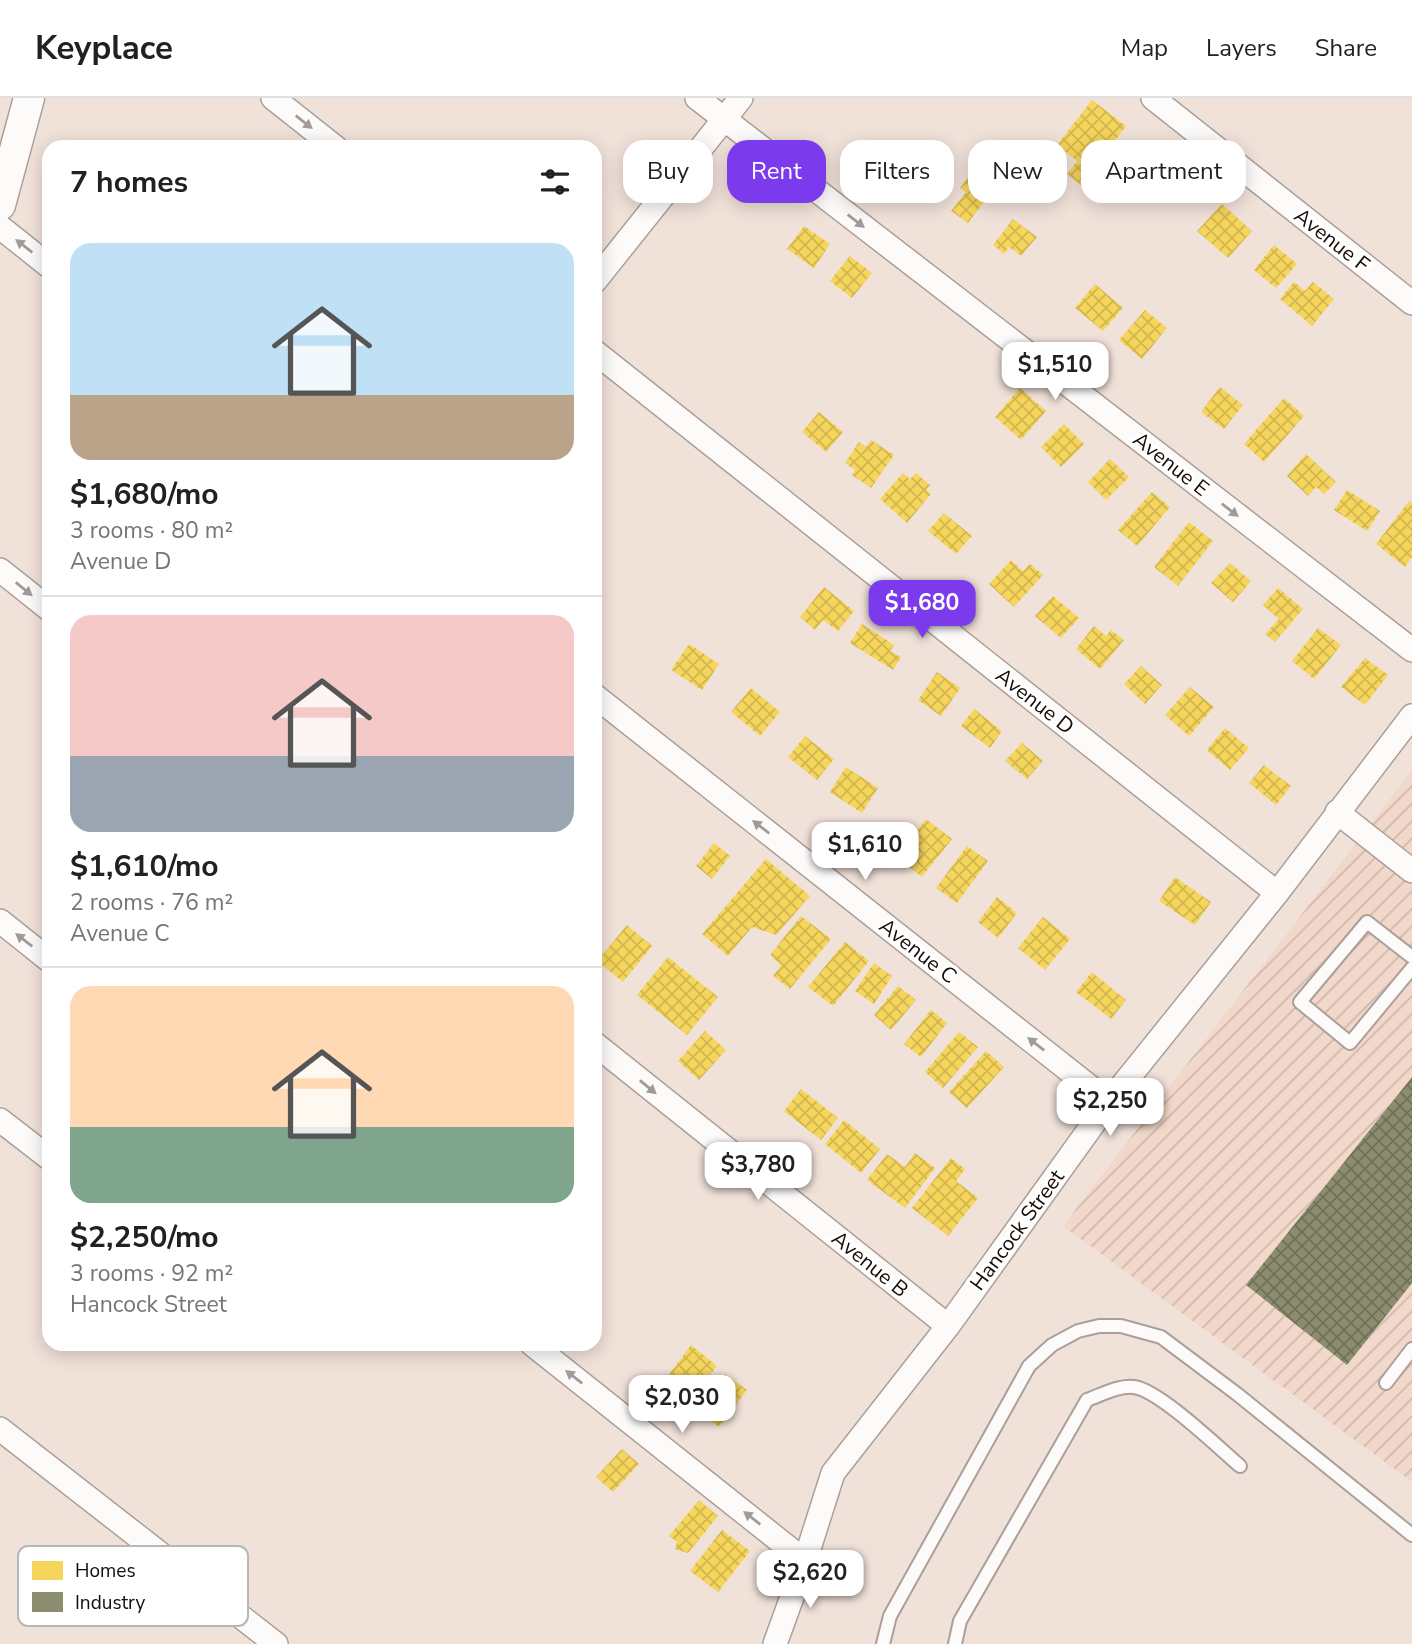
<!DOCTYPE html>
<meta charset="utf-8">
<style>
body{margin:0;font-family:"Nunito Sans",sans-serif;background:#f6f6f6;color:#202124;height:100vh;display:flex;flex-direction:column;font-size:26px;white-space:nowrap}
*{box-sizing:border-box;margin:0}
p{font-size:23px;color:#757577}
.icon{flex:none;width:38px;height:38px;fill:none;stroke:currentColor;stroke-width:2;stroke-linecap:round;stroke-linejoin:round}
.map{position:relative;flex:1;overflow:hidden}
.drawer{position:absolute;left:42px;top:42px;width:560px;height:1211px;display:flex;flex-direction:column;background:#fff;border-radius:21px;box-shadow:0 4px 18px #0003}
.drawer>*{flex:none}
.guide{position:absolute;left:623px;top:42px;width:665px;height:63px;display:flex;gap:14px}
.price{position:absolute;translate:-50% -60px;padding:0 16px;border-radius:14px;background:#fff;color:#222;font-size:23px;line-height:46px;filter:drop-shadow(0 2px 4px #0008)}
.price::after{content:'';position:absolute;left:50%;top:42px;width:21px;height:16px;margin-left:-10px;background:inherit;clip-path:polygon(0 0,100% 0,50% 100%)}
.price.current{background:#7c3aed;color:#fff}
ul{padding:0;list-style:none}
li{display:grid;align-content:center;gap:14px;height:371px;padding:0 28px}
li+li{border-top:2px solid #e0e0e0}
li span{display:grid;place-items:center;height:217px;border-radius:21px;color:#555}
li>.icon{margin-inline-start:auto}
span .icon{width:126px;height:126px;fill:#fffc;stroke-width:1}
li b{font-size:30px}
h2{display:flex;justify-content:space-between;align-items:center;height:84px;padding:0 28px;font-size:30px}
.pill{padding:0 24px;border-radius:21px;background:#fff;box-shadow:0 4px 18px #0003;font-size:24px;line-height:63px}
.pill.current{background:#7c3aed;color:#fff}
header{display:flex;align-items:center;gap:42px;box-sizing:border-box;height:98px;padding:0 35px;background:#fff;border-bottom:2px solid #e0e0e0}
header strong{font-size:33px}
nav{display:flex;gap:38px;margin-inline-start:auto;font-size:24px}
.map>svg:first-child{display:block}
.industrial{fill:url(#industrial-furrows)}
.homes{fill:url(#homes-cross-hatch)}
.industry{fill:url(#industry-cross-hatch)}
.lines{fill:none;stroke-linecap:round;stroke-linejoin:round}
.service-casing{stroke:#ab9f99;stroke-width:16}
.minor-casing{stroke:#ab9f99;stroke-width:26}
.tertiary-casing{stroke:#ab9f99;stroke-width:33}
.service{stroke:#fdfbf9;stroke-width:12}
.minor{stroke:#fdfbf9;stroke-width:23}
.tertiary{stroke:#fdfbf9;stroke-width:30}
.oneway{fill:#a09b98}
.labels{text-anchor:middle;stroke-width:7;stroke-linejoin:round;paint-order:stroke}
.street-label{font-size:21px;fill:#150c07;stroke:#fff}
.key{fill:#fff;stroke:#b9b6b5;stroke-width:2}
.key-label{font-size:19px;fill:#150c07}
</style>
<header>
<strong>Keyplace</strong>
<nav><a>Map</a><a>Layers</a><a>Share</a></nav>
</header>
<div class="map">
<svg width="1412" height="1546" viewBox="0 0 1412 1546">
<defs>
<pattern id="industrial-furrows" width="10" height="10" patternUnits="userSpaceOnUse" patternTransform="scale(1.75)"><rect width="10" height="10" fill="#f2d8ca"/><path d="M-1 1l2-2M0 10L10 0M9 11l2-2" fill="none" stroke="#cfb8ac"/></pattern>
<pattern id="homes-cross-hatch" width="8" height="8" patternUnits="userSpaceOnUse" patternTransform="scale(1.75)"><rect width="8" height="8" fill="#f6d55c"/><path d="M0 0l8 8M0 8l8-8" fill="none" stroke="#d2b64e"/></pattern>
<pattern id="industry-cross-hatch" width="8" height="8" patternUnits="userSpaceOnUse" patternTransform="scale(1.75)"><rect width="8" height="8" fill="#8c8c6e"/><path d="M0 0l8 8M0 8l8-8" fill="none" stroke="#717158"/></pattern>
</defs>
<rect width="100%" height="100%" fill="#f1e2d9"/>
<path class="industrial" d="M 1412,672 L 1412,1384 L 1063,1128 Z"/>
<path class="homes" d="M 1092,2 L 1126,28 L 1081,87 L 1067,76 L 1077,63 L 1057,47 Z
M 982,61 L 999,73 L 997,79 L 1001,82 L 968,125 L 951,113 L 966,94 L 960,90 Z
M 1222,106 L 1252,133 L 1228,160 L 1197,133 Z
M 1013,121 L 1037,139 L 1021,158 L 1009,149 L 1004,156 L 993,147 Z
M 804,128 L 830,146 L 814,170 L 787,151 Z
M 1274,147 L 1297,166 L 1276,190 L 1254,172 Z
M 850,158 L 872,175 L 852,200 L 830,183 Z
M 1294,184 L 1305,193 L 1313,184 L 1334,201 L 1312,228 L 1280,201 Z
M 1095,186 L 1123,210 L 1103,233 L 1075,210 Z
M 1145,212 L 1167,230 L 1142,261 L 1119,242 Z
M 1220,289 L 1243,307 L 1224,331 L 1201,314 Z
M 1020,290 L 1046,313 L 1021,342 L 995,319 Z
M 1284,300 L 1304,318 L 1264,364 L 1244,346 Z
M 819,314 L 843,334 L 826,354 L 802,334 Z
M 1064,326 L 1084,346 L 1061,369 L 1041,349 Z
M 871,342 L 894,357 L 871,390 L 852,377 L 855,372 L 845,365 L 859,344 L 866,349 Z
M 1306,356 L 1336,384 L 1324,396 L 1316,389 L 1308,398 L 1287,378 Z
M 1110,361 L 1129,379 L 1106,402 L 1088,384 Z
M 903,375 L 910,381 L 916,375 L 930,387 L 926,392 L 931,396 L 907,425 L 880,401 Z
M 1347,392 L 1380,413 L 1367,433 L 1334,412 Z
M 1152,394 L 1170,409 L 1137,448 L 1118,432 Z
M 1409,403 L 1412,405 L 1412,459 L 1405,469 L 1376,446 Z
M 944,415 L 972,438 L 956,456 L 928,433 Z
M 1189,424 L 1213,443 L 1178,488 L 1154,469 Z
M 1011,462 L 1023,473 L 1030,466 L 1043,477 L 1014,509 L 989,486 Z
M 1230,465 L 1251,483 L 1233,504 L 1211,485 Z
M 824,489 L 854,513 L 838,533 L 823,522 L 815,532 L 800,519 Z
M 1278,490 L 1303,511 L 1275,544 L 1265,536 L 1279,521 L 1263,507 Z
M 1053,498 L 1079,520 L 1061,540 L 1035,518 Z
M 862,526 L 894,547 L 890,553 L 901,559 L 893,572 L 850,545 Z
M 1094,528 L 1106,538 L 1111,532 L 1124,542 L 1100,571 L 1076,551 Z
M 1318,530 L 1341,547 L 1314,581 L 1292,563 Z
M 689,546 L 719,566 L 702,592 L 671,572 Z
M 1365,560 L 1388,577 L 1365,607 L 1341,589 Z
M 1141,568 L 1162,587 L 1145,606 L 1124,586 Z
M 937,574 L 960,590 L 941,618 L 918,602 Z
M 1190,589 L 1214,609 L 1189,638 L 1165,617 Z
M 751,590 L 780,614 L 760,638 L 731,614 Z
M 974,611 L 1002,633 L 990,650 L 961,628 Z
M 1225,630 L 1249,650 L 1230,672 L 1207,652 Z
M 805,638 L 834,661 L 817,682 L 788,659 Z
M 1022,645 L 1043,663 L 1027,681 L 1005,663 Z
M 1264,667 L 1291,688 L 1276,707 L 1249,685 Z
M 846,669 L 878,690 L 862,715 L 830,694 Z
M 926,721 L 952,741 L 922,779 L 896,759 Z
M 714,745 L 730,758 L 712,781 L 696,768 Z
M 967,748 L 988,763 L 957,805 L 936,790 Z
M 766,761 L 810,798 L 776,837 L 752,829 L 728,858 L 702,836 Z
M 1175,779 L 1211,804 L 1195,827 L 1159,803 Z
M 997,799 L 1017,815 L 998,840 L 978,824 Z
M 801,818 L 831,841 L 790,891 L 773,878 L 781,867 L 770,857 Z
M 1043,819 L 1070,841 L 1045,872 L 1018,850 Z
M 627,827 L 652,848 L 623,884 L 597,863 Z
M 845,844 L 869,863 L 833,908 L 808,889 Z
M 668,859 L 718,899 L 687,937 L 637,897 Z
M 874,865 L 892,878 L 874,906 L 855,893 Z
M 1092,874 L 1126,902 L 1111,921 L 1076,894 Z
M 898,888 L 916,902 L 891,932 L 874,917 Z
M 931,912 L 947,925 L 921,959 L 904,946 Z
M 705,933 L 726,952 L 699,982 L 678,963 Z
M 959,934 L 978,949 L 943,990 L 925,974 Z
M 986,953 L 1004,969 L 967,1010 L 949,994 Z
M 801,991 L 838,1020 L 821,1042 L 784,1013 Z
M 844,1022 L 880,1051 L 861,1075 L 825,1046 Z
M 915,1055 L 935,1070 L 905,1110 L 867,1082 L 887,1056 L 905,1069 Z
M 951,1060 L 965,1071 L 956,1083 L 978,1100 L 948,1138 L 912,1110 Z
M 691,1247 L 717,1268 L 693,1299 L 667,1279 Z
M 725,1276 L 747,1292 L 719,1329 L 697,1313 Z
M 622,1351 L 639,1366 L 613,1394 L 596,1379 Z
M 699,1402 L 718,1418 L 688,1455 L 675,1451 L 677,1444 L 669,1438 Z
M 722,1432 L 750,1453 L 718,1494 L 690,1473 Z"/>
<path class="industry" d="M 1412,979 L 1412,1185 L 1347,1267 L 1246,1187 Z"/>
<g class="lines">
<g class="service-casing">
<path id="service" d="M 1412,859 L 1367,824 L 1300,904 L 1350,945 L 1412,870
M 1386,1285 L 1412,1251
M 883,1546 L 890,1518 L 1029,1268 L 1052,1247 L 1078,1233 L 1099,1228 L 1121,1228 L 1161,1239 L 1237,1296 L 1412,1437
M 955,1546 L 960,1523 L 1087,1302 C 1101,1297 1119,1287 1134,1289 C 1159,1292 1219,1350 1240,1368"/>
</g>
<g class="minor-casing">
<path id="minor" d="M 273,0 L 335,49
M 697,0 L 1412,552
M 1153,0 L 1412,205
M 0,129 L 49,168
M 595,183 L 741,0
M 595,254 L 1277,795
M 0,472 L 49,511
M 595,598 L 1109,1004
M 1337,714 L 1412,773
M 0,823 L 49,862
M 595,946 L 948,1228
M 0,1022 L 49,1060
M 532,1246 L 805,1463
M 0,1331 L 276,1546
M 775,1546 L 805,1463 L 833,1375 L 948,1228 L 1109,1004 L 1277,795 L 1412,618"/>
</g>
<g class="tertiary-casing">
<path id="tertiary" d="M 0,107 L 29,0"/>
</g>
<use href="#service" class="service"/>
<use href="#minor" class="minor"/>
<use href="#tertiary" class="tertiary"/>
</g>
<defs><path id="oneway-solid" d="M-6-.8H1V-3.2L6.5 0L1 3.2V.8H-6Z" transform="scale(1.75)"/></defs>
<g class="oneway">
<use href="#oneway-solid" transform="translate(304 24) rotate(38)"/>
<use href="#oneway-solid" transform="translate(856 123) rotate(38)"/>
<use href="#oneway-solid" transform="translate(24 148) rotate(-142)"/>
<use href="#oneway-solid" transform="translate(1230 412) rotate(38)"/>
<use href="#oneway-solid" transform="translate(24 491) rotate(39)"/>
<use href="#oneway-solid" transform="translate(761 729) rotate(-142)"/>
<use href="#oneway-solid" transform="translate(24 842) rotate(-142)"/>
<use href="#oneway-solid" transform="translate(1036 946) rotate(-142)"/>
<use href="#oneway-solid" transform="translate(648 989) rotate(39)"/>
<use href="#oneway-solid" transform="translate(574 1279) rotate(-142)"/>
<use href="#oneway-solid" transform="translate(752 1420) rotate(-142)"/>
</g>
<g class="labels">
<g class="street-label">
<text transform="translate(1332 142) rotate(38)" y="7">Avenue F</text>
<text transform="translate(1171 366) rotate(38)" y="7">Avenue E</text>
<text transform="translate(1035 603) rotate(38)" y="7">Avenue D</text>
<text transform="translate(918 853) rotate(38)" y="7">Avenue C</text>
<text transform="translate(1017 1132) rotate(-54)" y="7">Hancock Street</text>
<text transform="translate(870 1166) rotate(39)" y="7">Avenue B</text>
</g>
</g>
<rect x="18" y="1448" width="230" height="80" rx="10" class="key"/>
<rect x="32" y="1463" width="31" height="19" fill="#f6d55c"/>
<rect x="32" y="1494" width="31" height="20" fill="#8c8c6e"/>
<g class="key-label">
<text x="75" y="1479">Homes</text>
<text x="75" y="1511">Industry</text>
</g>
</svg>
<b class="price" style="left:1055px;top:304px">$1,510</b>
<b class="price current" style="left:922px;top:542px">$1,680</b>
<b class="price" style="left:865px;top:784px">$1,610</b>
<b class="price" style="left:1110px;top:1040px">$2,250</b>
<b class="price" style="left:758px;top:1104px">$3,780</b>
<b class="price" style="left:682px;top:1337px">$2,030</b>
<b class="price" style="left:810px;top:1512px">$2,620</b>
<div class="guide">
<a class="pill">Buy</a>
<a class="pill current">Rent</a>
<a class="pill">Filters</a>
<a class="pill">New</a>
<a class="pill">Apartment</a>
</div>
<section class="drawer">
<h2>7 homes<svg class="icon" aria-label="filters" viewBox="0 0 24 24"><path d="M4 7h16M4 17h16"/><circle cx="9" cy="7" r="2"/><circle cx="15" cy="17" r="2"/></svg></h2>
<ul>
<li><span style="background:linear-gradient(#bfe0f5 70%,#b9a48a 0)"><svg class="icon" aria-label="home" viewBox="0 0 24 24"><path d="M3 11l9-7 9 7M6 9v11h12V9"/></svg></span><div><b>$1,680/mo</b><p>3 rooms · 80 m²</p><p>Avenue D</p></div></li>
<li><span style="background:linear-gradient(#f6c9c9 65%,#9aa5b1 0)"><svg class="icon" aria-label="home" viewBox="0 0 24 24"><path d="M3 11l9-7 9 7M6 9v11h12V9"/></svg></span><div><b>$1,610/mo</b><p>2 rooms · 76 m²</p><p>Avenue C</p></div></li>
<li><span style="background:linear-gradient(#ffd9b3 65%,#7fa58c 0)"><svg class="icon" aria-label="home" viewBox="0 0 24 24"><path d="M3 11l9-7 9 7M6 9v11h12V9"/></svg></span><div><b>$2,250/mo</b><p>3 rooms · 92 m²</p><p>Hancock Street</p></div></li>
</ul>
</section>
</div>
